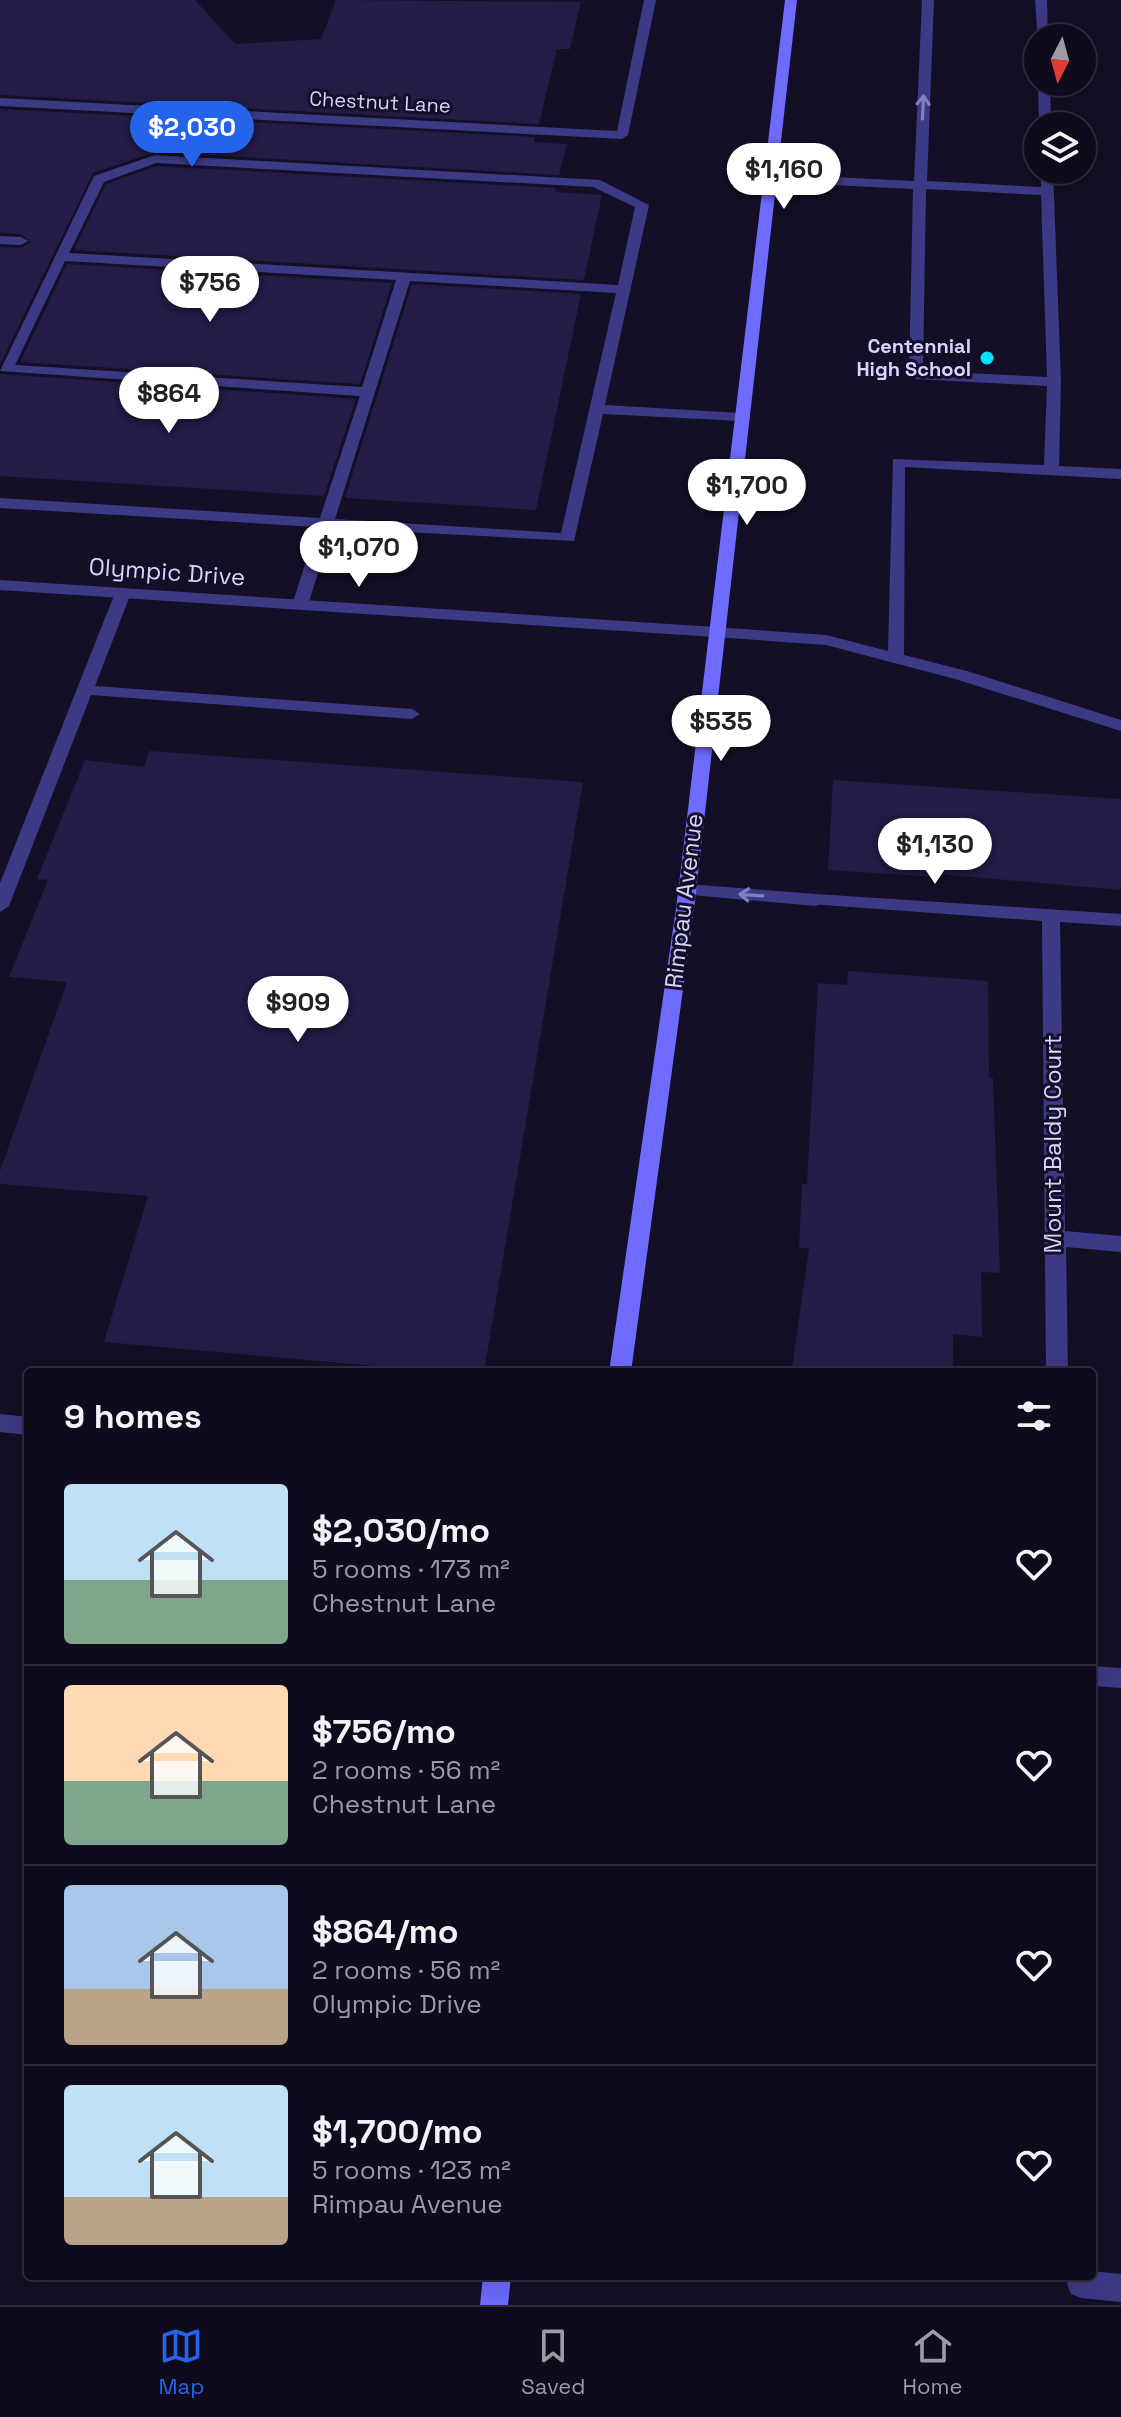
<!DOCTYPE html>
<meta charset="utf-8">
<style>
body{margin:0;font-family:"Space Grotesk",sans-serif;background:#1c1929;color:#f1f3f6;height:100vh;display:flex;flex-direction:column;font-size:30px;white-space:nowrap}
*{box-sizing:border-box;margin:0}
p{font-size:26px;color:#9b9ba3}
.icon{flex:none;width:44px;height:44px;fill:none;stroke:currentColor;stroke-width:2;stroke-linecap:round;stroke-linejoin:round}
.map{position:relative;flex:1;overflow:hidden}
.drawer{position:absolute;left:24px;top:1368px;width:1072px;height:912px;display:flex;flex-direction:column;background:#0e0b1c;border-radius:8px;box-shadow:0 8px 32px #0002,0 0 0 2px #2e2b3b}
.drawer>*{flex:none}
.needle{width:52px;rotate:186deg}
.buttons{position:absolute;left:1024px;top:24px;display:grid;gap:16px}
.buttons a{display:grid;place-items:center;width:72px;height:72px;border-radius:50%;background:#0e0b1c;box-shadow:0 8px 32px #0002,0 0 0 2px #2e2b3b;font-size:40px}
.price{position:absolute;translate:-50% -68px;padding:0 18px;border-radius:28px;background:#fff;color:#222;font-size:26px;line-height:52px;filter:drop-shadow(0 2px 4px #0008)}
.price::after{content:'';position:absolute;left:50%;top:48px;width:24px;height:18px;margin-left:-12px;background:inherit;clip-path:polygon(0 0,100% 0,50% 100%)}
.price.current{background:#2563eb;color:#fff}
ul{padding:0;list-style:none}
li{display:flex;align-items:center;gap:24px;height:200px;padding:0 40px}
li+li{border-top:2px solid #2e2b3b}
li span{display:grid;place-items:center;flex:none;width:224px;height:160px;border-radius:8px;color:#555}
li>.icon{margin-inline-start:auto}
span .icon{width:96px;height:96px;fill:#fffc;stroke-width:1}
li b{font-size:34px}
h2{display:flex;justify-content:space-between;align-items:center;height:96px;padding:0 40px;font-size:34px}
.menu{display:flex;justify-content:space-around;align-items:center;height:112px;border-top:2px solid #2e2b3b;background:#0e0b1c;font-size:22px;color:#9b9ba3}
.menu a{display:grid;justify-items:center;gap:4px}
.menu .current{color:#2563eb}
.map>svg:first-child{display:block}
.building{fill:#241b47}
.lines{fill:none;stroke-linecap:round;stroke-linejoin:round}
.service{fill:#3d3a85;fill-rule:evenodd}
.minor{fill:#3d3a85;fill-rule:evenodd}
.secondary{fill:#6f6bff;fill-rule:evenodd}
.oneway{stroke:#837fbc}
.poi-dot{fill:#00e5ff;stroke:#130f26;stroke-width:3}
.labels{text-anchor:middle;stroke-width:6;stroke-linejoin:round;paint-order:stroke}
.far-street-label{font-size:20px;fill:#d9d4ff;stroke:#130f26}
.far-poi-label{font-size:20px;font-weight:bold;fill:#d9d4ff;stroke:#130f26;text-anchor:end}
.street-label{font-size:24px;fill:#d9d4ff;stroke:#130f26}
</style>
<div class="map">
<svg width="1121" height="2305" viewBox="0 0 1121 2305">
<rect width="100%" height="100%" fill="#130f26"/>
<path class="building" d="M 0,0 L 195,0 L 235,44 L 321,39 L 336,0 L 581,2 L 570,49 L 557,49 L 539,124 L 0,95 Z
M 0,109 L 535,137 L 534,142 L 567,144 L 559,175 L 155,152 L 93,173 L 0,364 L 0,247 L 21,248 L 31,242 L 21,234 L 0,233 Z
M 156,166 L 556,188 L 555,192 L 602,195 L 584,280 L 74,250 L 106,184 Z
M 67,264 L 392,283 L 360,384 L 20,362 Z
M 412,284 L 581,294 L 536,510 L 345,498 Z
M 0,374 L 356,399 L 324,496 L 0,476 Z
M 149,751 L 583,782 L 484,1372 L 442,1372 L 104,1342 L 148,1196 L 0,1184 L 0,1171 L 67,982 L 9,977 L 48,880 L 37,879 L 85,760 L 144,767 Z
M 833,780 L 1121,799 L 1121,890 L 938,874 L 938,877 L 828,870 Z
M 848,971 L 988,981 L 989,1078 L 993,1078 L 1000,1273 L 981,1272 L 982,1337 L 953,1334 L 953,1372 L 823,1372 L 792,1369 L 809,1248 L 799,1248 L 802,1184 L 807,1184 L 818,983 L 847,985 Z"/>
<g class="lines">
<path class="service" d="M 922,0 L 934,0 L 927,181 L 1041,187 L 1041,170 L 1053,170 L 1061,382 L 1059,466 L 1121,469 L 1121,479 L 905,467 L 904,655 L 967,671 L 1121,720 L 1121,731 L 955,679 L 826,645 L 715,637 L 707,632 L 715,627 L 826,635 L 888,651 L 893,459 L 1044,465 L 1047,386 L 916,379 L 909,375 L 913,189 L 770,182 L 764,178 L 770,174 L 914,181 ZM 926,189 L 1041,195 L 1047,377 L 923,371 Z
M 1035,0 L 1047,0 L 1048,38 L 1038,38 L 1038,41 Z
M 1038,82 L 1050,82 L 1051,126 L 1039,126 Z
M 155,155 L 600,180 L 649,205 L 605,405 L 740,413 L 747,417 L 740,421 L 603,414 L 574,541 L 332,528 L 308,605 L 300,610 L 292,605 L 317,527 L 0,508 L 0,498 L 320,518 L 360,396 L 0,371 L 94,176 ZM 156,163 L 593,187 L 635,207 L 618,285 L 69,253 L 104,182 ZM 65,261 L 396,280 L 362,387 L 15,365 ZM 410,281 L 616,293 L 561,533 L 335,519 Z
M 0,236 L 21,237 L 28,241 L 21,245 L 0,244 Z
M 123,588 L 131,593 L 95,686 L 412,709 L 420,714 L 412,719 L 91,695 L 9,906 L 0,912 L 0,883 L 115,593 Z
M 687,884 L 816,894 L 825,900 L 816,906 L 681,894 L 678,890 Z
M 0,1414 L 28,1417 L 28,1435 L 0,1432 Z"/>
<path class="minor" d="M 644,0 L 656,0 L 628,135 L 622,139 L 0,106 L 0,98 L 617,131 Z
M 0,580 L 715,627 L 723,632 L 715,637 L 0,590 Z
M 816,894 L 1121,914 L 1121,926 L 1060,922 L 1065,1231 L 1121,1236 L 1121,1252 L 1066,1247 L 1068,1372 L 1046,1372 L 1042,921 L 810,904 L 807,900 Z
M 1092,1666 L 1121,1668 L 1121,1688 L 1092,1686 Z
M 1092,2271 L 1121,2274 L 1121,2302 L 1081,2298 L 1071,2294 L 1067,2284 L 1070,2276 L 1092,2276 Z"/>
<path class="secondary" d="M 785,0 L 797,0 L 695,901 L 631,1372 L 609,1372 L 677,901 Z
M 483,2276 L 511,2276 L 508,2305 L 480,2305 Z"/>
</g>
<defs><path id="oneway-shaft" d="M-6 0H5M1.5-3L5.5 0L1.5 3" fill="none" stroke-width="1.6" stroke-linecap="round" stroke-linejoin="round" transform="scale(2)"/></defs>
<g class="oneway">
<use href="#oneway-shaft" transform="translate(923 107) rotate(-87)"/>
<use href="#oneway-shaft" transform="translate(751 895) rotate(-176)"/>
</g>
<circle class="poi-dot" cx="987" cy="358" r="8"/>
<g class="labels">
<g class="far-street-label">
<text transform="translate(380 102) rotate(3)" y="7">Chestnut Lane</text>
</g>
<g class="far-poi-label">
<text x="971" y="353">Centennial<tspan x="971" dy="23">High School</tspan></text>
</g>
<g class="street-label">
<text transform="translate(167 572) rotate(4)" y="8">Olympic Drive</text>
<text transform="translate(684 901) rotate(-83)" y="8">Rimpau Avenue</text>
<text transform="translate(1053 1144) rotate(-90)" y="8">Mount Baldy Court</text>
</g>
</g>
</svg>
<div class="buttons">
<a><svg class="needle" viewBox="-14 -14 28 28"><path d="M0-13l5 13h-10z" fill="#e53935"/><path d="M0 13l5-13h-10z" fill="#9b9ba3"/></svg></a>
<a><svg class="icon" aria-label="layers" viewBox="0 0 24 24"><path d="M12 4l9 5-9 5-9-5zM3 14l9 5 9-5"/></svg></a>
</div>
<b class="price current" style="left:192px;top:169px">$2,030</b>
<b class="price" style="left:784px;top:211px">$1,160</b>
<b class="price" style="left:210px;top:324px">$756</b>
<b class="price" style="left:169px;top:435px">$864</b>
<b class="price" style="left:747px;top:527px">$1,700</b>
<b class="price" style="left:359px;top:589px">$1,070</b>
<b class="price" style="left:721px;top:763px">$535</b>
<b class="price" style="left:935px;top:886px">$1,130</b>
<b class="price" style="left:298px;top:1044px">$909</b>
<section class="drawer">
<h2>9 homes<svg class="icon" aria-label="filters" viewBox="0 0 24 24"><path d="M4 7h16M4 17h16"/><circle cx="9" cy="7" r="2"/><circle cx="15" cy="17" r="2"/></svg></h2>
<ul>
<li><span style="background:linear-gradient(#bfe0f5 60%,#7fa58c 0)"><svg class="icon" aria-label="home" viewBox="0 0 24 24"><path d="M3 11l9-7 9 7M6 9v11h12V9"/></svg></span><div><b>$2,030/mo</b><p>5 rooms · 173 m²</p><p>Chestnut Lane</p></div><svg class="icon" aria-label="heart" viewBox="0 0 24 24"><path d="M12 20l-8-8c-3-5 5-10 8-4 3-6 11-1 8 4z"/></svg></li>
<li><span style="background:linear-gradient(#ffd9b3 60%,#7fa58c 0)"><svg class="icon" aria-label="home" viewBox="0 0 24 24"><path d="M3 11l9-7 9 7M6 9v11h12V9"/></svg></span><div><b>$756/mo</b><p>2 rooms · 56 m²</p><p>Chestnut Lane</p></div><svg class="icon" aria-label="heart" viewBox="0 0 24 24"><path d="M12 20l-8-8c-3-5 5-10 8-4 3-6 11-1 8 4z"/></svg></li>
<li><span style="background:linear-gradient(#a9c7e8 65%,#b9a48a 0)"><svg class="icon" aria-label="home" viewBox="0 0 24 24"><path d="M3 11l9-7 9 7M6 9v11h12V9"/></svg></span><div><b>$864/mo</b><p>2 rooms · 56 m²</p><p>Olympic Drive</p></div><svg class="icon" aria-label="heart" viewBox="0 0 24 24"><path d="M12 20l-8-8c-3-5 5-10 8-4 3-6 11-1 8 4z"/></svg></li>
<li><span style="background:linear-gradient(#bfe0f5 70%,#b9a48a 0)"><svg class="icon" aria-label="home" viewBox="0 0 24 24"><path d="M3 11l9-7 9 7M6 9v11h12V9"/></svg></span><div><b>$1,700/mo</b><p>5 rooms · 123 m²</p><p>Rimpau Avenue</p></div><svg class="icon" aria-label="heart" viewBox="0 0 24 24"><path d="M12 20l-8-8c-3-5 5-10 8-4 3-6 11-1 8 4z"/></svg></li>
</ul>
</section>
</div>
<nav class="menu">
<a class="current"><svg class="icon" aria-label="map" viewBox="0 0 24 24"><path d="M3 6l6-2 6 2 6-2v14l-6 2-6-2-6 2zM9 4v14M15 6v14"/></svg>Map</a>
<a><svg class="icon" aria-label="saved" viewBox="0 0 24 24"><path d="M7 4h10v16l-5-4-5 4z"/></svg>Saved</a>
<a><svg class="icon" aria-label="home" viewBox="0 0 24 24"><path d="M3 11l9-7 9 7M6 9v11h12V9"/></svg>Home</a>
</nav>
